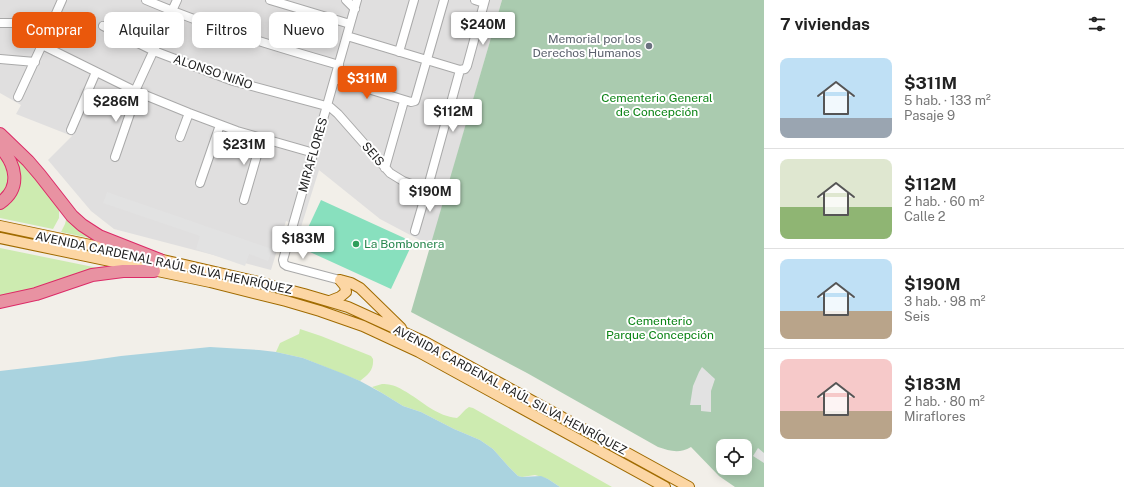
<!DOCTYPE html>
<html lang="es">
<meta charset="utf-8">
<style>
body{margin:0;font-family:"Public Sans",sans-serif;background:#f2f2f2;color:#222;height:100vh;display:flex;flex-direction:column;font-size:15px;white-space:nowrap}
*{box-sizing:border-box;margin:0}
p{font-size:13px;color:#767676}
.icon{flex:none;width:22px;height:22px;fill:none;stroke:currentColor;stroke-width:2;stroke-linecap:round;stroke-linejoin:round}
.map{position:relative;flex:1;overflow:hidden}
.side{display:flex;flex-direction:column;background:#fff;width:360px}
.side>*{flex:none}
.banner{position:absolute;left:12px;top:12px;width:380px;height:36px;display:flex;gap:8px}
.fabs{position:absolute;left:716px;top:439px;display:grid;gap:8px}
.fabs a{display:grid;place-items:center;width:36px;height:36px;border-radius:8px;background:#fff;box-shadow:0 2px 10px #0003;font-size:20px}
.price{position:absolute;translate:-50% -34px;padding:0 9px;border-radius:4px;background:#fff;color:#222;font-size:13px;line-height:26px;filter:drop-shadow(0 1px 2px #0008)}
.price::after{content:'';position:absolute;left:50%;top:24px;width:12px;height:9px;margin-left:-6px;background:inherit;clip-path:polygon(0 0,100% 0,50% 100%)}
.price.on{background:#ea580c;color:#fff}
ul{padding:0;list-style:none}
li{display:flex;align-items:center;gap:12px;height:100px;padding:0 16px}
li+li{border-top:1px solid #e0e0e0}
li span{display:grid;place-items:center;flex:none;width:112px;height:80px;border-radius:8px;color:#555}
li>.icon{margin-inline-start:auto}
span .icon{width:48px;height:48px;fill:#fffc;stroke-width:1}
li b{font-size:17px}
h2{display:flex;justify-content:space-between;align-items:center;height:48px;padding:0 16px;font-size:17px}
.pill{padding:0 14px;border-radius:8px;background:#fff;box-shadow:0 2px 10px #0003;font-size:14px;line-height:36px}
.pill.on{background:#ea580c;color:#fff}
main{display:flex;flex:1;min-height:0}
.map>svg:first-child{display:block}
.residential{fill:#e0dfdf}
.grass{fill:#cdebb0}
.cemetery{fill:#aacbaf;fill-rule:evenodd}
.pitch{fill:#88e0be}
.parking{fill:#e2e2e2}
.water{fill:#aad3df}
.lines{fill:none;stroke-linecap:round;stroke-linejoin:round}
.minor-casing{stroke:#a9a9a9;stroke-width:10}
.major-casing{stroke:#a06b00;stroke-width:12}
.highway-casing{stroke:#dc2a67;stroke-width:14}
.minor{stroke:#fff;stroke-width:8}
.major{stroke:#fcd6a4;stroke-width:10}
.highway{stroke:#e892a2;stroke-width:12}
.worship-dot{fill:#6b7280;stroke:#fff;stroke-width:1.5}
.leisure-dot{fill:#2e9e5b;stroke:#fff;stroke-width:1.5}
.labels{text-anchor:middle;stroke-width:4;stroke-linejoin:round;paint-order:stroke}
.worship-label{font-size:12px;fill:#5b616d;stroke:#fff;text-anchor:end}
.street-label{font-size:12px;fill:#222;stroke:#fff}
.park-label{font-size:12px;fill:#0c8416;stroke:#fff}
.leisure-label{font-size:12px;fill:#27864d;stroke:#fff;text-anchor:start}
</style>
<main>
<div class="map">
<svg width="764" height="487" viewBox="0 0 764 487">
<rect width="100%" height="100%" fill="#f2efe9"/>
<path class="residential" d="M 0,0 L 502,0 L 431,246 L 380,219 L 319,170 L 301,227 L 286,221 L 271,270 L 114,229 L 91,211 L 48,160 L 72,136 L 16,114 L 21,105 L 0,93 Z"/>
<path class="grass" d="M 0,154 L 7,162 L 10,183 L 0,198 Z
M 11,154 L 20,159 L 59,206 L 59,218 L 53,229 L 0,218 L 0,208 L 10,201 Z
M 67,216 L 91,236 L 90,238 L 61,232 L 65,224 Z
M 0,248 L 103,269 L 47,286 L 0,297 Z
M 300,329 L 321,336 L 371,356 L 373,359 C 374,370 368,375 360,381 L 303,358 L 276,352 L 280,343 L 299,334 Z
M 382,384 C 385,384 388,384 391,385 C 397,386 403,390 408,393 C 424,403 437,416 457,418 C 461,415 464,410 469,407 L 473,408 L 612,487 L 560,487 L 548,479 L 535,475 L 522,477 L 518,476 L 508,466 L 493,449 L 480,440 L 454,429 L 421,412 L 403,406 L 382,393 L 372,387 Z"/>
<path class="cemetery" d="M 502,0 L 764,0 L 764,487 L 735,487 L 719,476 L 691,447 C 679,454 670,451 658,447 L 527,373 L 411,312 ZM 723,446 L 745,446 L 745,468 L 723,468 Z"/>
<path class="pitch" d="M 321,200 L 413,242 L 391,289 L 299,247 Z"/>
<path class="parking" d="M 107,192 L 272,249 L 268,261 L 249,254 L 245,266 L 196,249 L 200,236 L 103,203 Z
M 702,367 L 715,379 L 711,391 L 711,412 L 701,411 L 701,405 L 690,405 L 693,386 L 699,372 Z
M 758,448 L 764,453 L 764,463 L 753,456 Z"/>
<path class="water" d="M 210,347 L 259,350 L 276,352 L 303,358 L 344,374 L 360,381 L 382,393 L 403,406 L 421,412 L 454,429 L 480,440 L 493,449 L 508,466 L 518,476 L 522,477 L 541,476 L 548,479 L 560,487 L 0,487 L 0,371 L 86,361 L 121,356 Z"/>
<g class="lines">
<g class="minor-casing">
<path id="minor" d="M 146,0 C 209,27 273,46 339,65
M 270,0 L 350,24
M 346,0 L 355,9
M 475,0 L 484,3
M 0,23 L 52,23
M 103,26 L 154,51 L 233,81 L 330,107 L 338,114 L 390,173 L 403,181 L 427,190
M 347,36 L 460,70
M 42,45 L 135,91 L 189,113 L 237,131 L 314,153
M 399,52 L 414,0
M 0,59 L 35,62
M 460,70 L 465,69 L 467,66 L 485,0
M 335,79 L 411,102 L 415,101 L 444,0
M 18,97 L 42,45 L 62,0
M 71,130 L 96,72
M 180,137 L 189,113
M 115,157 L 135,99 L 135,91 L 177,0
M 385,168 L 404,101
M 200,183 L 220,125
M 244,200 L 262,138
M 415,231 L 427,190 L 460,70
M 340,280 L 287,266 L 284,264 L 283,260 L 357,0"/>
</g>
<g class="major-casing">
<path id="major" d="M 0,226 L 138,255
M 0,238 L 210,282 L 286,301 L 320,311 L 363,326 L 419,352 L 665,487
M 154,258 L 250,280 L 304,294 L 348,307 L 425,342 L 689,487
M 340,280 L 351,283 L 360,288 L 401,328
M 330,301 L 340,297 L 346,292 L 345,286 L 340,280"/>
</g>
<g class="highway-casing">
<path id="highway" d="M 0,134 L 28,161 L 40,175 L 72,216 L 82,225 L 99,236 L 160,260
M 0,147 C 16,164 22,188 0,203
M 0,302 L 36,294 L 92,275 L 123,271 L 154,271"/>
</g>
<use href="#minor" class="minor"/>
<use href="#major" class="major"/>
<use href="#highway" class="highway"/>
</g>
<circle class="worship-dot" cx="649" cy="46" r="4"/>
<circle class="leisure-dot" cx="356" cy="244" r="4"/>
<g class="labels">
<g class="worship-label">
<text x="641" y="43">Memorial por los<tspan x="641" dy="14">Derechos Humanos</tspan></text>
</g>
<g class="street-label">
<text transform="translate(213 72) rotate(19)" y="4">ALONSO NIÑO</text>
<text transform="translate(373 154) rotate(49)" y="4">SEIS</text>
<text transform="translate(313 155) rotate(-74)" y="4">MIRAFLORES</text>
<text transform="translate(164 263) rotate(12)" y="4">AVENIDA CARDENAL RAÚL SILVA HENRÍQUEZ</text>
<text transform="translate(510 390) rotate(28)" y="4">AVENIDA CARDENAL RAÚL SILVA HENRÍQUEZ</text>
</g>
<g class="park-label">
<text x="657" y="102">Cementerio General<tspan x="657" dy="14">de Concepción</tspan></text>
<text x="660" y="325">Cementerio<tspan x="660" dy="14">Parque Concepción</tspan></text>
</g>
<g class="leisure-label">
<text x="364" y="248">La Bombonera</text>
</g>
</g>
</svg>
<div class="fabs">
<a><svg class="icon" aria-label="locate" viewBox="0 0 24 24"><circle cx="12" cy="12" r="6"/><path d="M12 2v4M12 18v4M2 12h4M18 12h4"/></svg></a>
</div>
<b class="price" style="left:483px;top:46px">$240M</b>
<b class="price on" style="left:367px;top:100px">$311M</b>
<b class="price" style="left:116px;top:123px">$286M</b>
<b class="price" style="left:453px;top:133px">$112M</b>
<b class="price" style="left:244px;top:166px">$231M</b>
<b class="price" style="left:430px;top:213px">$190M</b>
<b class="price" style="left:303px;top:260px">$183M</b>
<div class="banner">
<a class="pill on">Comprar</a>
<a class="pill">Alquilar</a>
<a class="pill">Filtros</a>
<a class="pill">Nuevo</a>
</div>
</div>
<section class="side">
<h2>7 viviendas<svg class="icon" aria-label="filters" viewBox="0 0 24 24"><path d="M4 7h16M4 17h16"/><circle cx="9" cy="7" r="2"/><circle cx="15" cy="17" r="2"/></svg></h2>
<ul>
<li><span style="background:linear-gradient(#bfe0f5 75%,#9aa5b1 0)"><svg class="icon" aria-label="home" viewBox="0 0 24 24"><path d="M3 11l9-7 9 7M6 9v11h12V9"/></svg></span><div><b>$311M</b><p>5 hab. · 133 m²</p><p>Pasaje 9</p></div></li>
<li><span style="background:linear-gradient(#dfe7d0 60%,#8fb573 0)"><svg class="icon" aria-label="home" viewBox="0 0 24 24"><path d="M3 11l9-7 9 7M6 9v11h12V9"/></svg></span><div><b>$112M</b><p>2 hab. · 60 m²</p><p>Calle 2</p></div></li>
<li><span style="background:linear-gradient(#bfe0f5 65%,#b9a48a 0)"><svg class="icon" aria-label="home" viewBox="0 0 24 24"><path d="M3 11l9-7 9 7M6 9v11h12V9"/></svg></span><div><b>$190M</b><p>3 hab. · 98 m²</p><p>Seis</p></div></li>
<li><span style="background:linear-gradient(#f6c9c9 65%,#b9a48a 0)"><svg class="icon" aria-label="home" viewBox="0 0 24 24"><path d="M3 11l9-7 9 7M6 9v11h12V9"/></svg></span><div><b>$183M</b><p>2 hab. · 80 m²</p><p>Miraflores</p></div></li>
</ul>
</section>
</main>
